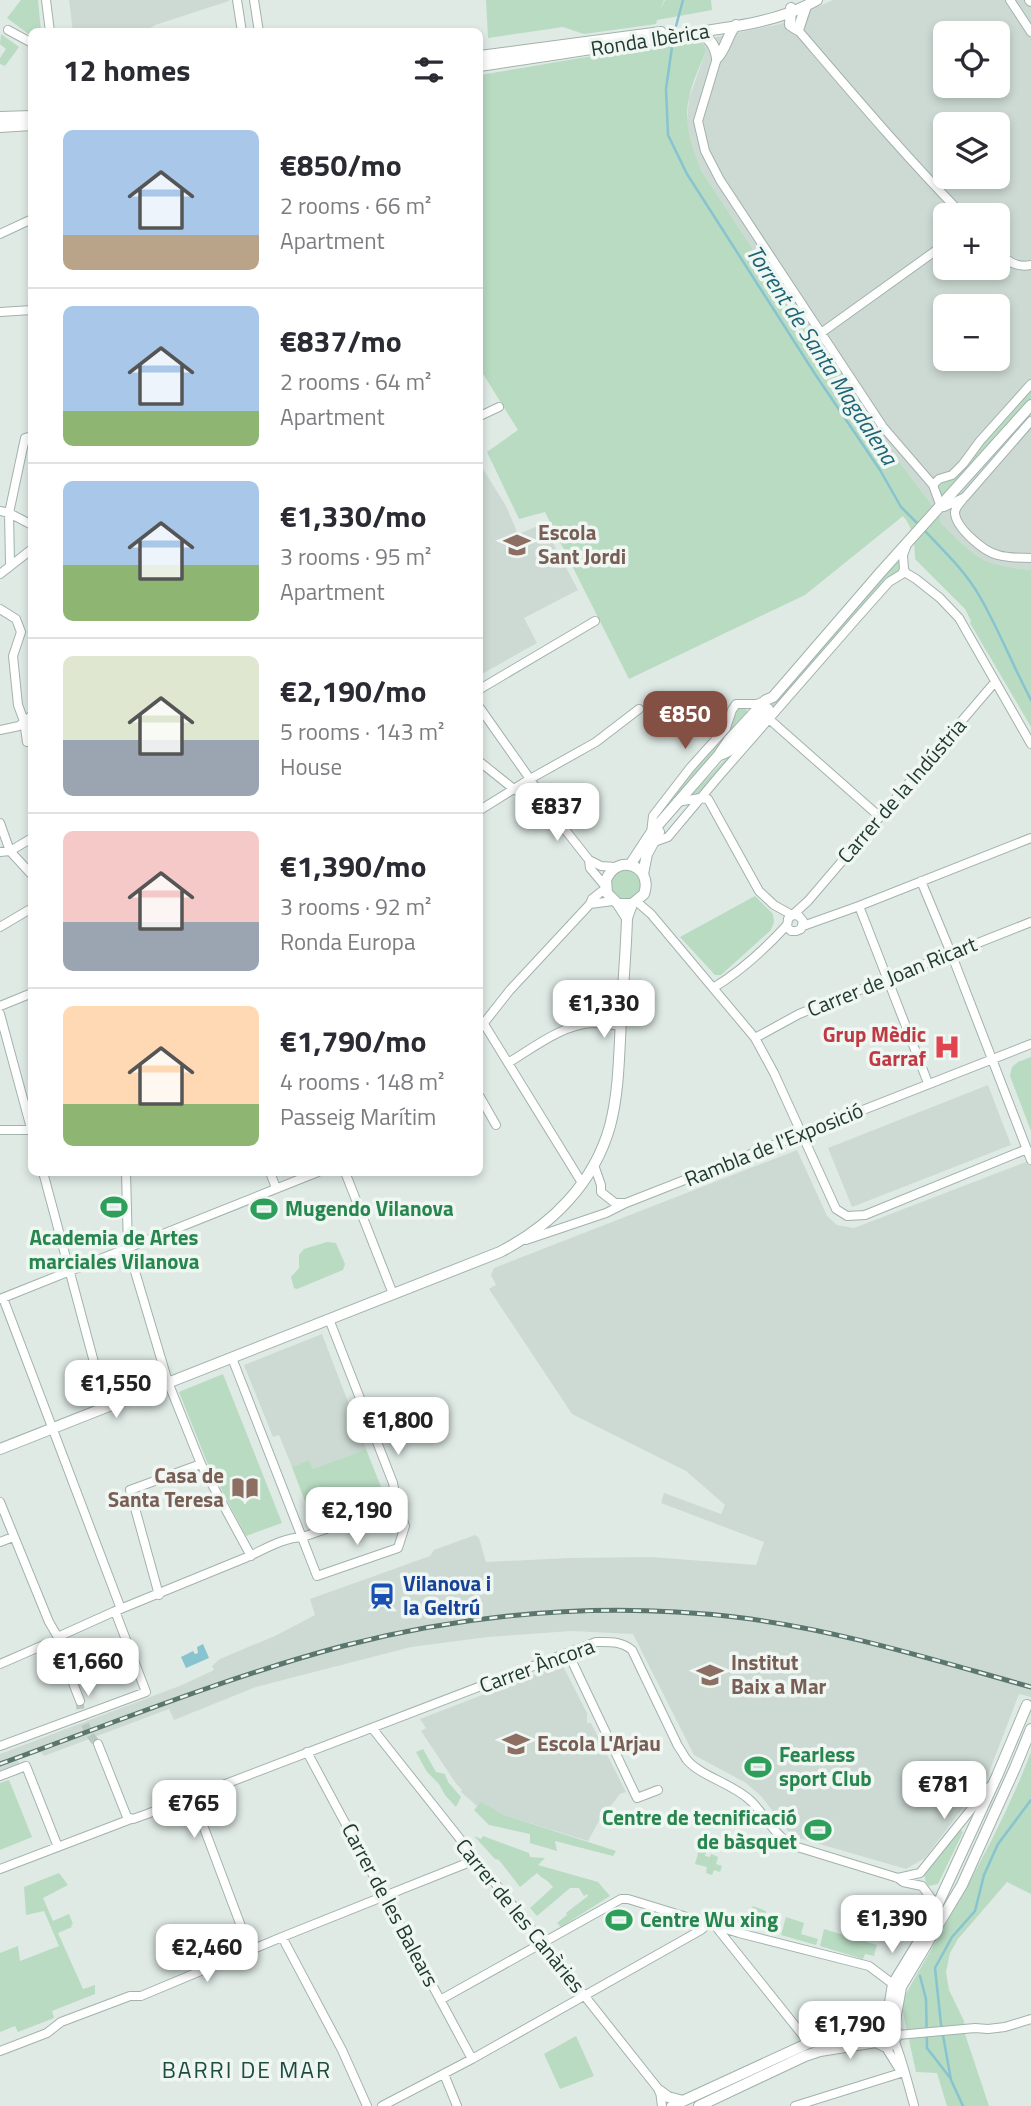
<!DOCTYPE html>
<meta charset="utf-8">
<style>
body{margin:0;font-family:"Titillium Web",sans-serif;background:#f2f2f3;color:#2b2b33;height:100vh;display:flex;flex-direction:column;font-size:26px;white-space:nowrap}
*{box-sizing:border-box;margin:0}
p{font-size:23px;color:#7c7c81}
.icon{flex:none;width:38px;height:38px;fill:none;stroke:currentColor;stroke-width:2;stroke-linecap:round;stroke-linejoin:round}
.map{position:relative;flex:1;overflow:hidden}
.drawer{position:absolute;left:28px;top:28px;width:455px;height:1148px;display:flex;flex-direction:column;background:#fff;border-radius:10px;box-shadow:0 4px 10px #0003}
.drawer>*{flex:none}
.fabs{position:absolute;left:933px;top:21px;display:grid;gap:14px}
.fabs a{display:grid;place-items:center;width:77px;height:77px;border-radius:10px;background:#fff;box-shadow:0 4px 10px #0003;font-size:35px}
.price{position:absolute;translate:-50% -60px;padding:0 16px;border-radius:14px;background:#fff;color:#222;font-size:23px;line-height:46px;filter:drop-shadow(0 2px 4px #0008)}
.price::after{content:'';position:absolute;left:50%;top:42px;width:21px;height:16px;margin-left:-10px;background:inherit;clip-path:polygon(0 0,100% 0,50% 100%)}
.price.on{background:#845044;color:#fff}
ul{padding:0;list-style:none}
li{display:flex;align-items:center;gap:21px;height:175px;padding:0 35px}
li+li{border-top:2px solid #e1e1e2}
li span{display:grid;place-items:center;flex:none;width:196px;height:140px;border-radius:10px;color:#555}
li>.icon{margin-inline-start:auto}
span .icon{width:84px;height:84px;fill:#fffc;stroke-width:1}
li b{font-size:30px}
h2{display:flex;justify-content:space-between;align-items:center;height:84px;padding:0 35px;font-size:30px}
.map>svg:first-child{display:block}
.built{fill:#cddad4;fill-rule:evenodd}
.green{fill:#b8dbc2}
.water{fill:#87c4cf}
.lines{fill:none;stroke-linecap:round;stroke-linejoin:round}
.stream{stroke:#87c4cf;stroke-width:2.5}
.minor-tunnel{stroke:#b9c7c1;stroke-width:8;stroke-dasharray:8 4;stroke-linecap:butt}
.minor-casing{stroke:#a2b2ac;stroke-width:10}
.tertiary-casing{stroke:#a2b2ac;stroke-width:12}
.minor{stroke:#fff;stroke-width:8}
.tertiary{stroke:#fff;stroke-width:10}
.rail-casing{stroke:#5b766f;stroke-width:5}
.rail{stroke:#f0f7f3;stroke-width:2.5;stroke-dasharray:8;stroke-linecap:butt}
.labels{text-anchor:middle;stroke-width:7;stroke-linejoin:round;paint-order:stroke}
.street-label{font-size:21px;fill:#203a33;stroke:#f0f7f3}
.education-label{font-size:21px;font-weight:bold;fill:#785e54;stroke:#f0f7f3;text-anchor:start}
.health-label{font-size:21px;font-weight:bold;fill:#be3a42;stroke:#f0f7f3;text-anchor:end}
.leisure-label{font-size:21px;font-weight:bold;fill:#27864d;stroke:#f0f7f3;text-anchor:start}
.transit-label{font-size:21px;font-weight:bold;fill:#164399;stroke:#f0f7f3;text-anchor:start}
.water-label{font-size:23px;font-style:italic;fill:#1c6575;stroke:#f0f7f3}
.neighbourhood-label{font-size:23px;letter-spacing:2px;fill:#1d4c41;stroke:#f0f7f3}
</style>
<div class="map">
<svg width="1031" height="2106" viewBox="0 0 1031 2106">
<rect width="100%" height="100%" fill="#dfeae5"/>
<path class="built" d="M 69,0 L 229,0 L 229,1 L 155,25 L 150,28 L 151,31 L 73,32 Z
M 833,0 L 1031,0 L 1031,570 L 1000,567 L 974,556 L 941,523 L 940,516 L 850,396 L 702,172 L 690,146 L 687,122 L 689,98 L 706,51 L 704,45 L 698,41 L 780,24 ZM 945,33 L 998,33 L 998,86 L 945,86 ZM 945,124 L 998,124 L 998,177 L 945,177 ZM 945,215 L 998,215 L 998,268 L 945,268 ZM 945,306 L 998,306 L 998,359 L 945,359 Z
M 480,464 L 506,506 L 518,534 L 543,524 L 578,590 L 524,618 L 537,643 L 480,675 Z
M 988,1085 L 1011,1145 L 852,1207 L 828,1148 Z
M 797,1150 L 827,1216 L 837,1225 L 854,1228 L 1031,1160 L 1031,1697 L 1019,1694 L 988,1775 L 925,1858 L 906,1869 L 792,1836 L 761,1796 L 746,1783 L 694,1755 L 633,1634 L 571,1631 L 488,1637 L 411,1647 L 256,1687 L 174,1720 L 169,1709 L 44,1756 L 41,1752 L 18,1760 L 19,1764 L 0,1771 L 0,1754 L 182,1685 L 214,1670 L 212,1666 L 220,1659 L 277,1635 L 315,1615 L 310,1599 L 430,1556 L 434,1550 L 475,1535 L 479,1538 L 486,1562 L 569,1558 L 651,1557 L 756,1565 L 764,1542 L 661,1503 L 664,1493 L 721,1514 L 725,1505 L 686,1471 L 572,1414 L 489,1289 L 496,1285 L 491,1275 L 494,1268 Z
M 322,1334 L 366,1449 L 313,1469 L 309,1460 L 292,1467 L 279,1435 L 273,1437 L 244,1365 Z
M 562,1664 L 587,1713 L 587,1723 L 591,1723 L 626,1792 L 620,1794 L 599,1821 L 588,1841 L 504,1815 L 482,1803 L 477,1806 L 461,1792 L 462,1790 L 455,1782 L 421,1731 L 426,1728 L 420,1719 Z"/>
<path class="green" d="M 21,0 L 38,0 L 41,31 L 32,32 L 31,36 L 7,18 Z
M 486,0 L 664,0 L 660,10 L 665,0 L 711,0 L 712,10 L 657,20 L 656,24 L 584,34 L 563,27 L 488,38 Z
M 1,34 L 19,47 L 5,66 L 0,64 L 0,58 L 6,49 L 0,44 Z
M 687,40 L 698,41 L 704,45 L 706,51 C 700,66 692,82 689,98 C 683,124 692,149 702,172 L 850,396 L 940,516 L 941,523 C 976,558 980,565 1031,570 L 1031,727 L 970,623 L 971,621 L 965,609 L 915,559 C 915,544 913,527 903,516 L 805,595 L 629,679 L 545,512 L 519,519 L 487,452 L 518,430 L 480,369 L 480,75 Z
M 1031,388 L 1031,398 L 944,495 L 939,494 L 940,486 L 983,442 Z
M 901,557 L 902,565 L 899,572 L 698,796 L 689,797 L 739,745 L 764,717 L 779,695 Z
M 742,707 L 747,710 L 747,714 L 655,821 L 655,815 L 725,735 L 734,711 Z
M611 885a15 15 0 1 1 30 0a15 15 0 1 1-30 0Z
M 755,896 L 773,914 L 774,922 L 771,930 L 721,975 L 715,975 L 680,937 Z
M 1031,1057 L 1031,1131 L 1010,1076 L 1012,1067 L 1018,1062 Z
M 327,1242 L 336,1243 L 345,1264 L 343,1270 L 297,1289 L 294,1288 L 291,1277 L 299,1268 L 299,1255 L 304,1249 Z
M 223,1374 L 282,1523 L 246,1536 L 207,1462 L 179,1392 Z
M 366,1449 L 381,1487 L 350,1500 L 352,1510 L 350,1513 L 341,1513 L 337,1504 L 313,1514 L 312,1511 L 309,1512 L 292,1467 L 309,1460 L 313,1469 Z
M 423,1749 L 436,1772 L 445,1774 L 448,1782 L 461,1797 L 456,1807 L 445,1795 L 439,1784 L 427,1772 L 416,1752 Z
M 1031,1752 L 1031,1894 L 1007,1882 L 958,1939 L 950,1953 L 946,1972 L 949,1990 L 964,2021 L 965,2034 L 989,2106 L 947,2106 L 937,2073 L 916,2072 L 902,2008 L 903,1999 C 949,1917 997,1841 1031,1752 Z
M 9,1780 L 32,1837 L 0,1850 L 0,1783 Z
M 481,1802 L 504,1815 L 616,1851 L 613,1856 L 555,1841 L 557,1851 L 530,1843 L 530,1834 L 489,1825 L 474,1810 Z
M 960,1829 L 963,1832 L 938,1884 L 929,1886 L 926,1883 L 924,1873 Z
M 474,1836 L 481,1839 L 483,1836 L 529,1853 L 530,1857 L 545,1858 L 538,1865 L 598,1882 L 610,1896 L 561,1927 L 557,1923 L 567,1915 L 566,1913 L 588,1896 L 587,1894 L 584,1896 L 579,1888 L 570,1888 L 537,1916 L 530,1908 L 553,1887 C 546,1878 542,1879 537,1873 L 520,1887 L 499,1860 L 495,1859 Z
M 699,1850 L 706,1852 L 705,1856 L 710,1857 L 711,1854 L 718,1857 L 716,1864 L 722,1866 L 720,1872 L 714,1870 L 712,1875 L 706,1873 L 707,1867 L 695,1864 Z
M 59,1873 L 68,1885 L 43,1898 L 53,1921 L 69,1914 L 73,1924 L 71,1925 L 72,1927 L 58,1933 L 83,1989 L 95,1985 L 95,1994 L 52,2011 L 54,2018 L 18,2032 L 15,2026 L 0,2032 L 0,1953 L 18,1946 L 20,1961 L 59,1946 L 44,1911 L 26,1915 L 24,1887 Z
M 753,1906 L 766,1911 L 763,1923 L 777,1928 L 775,1933 L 736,1920 L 738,1915 L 749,1918 Z
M 786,1917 L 804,1923 L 801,1934 L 818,1939 L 816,1945 L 781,1935 Z
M 824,1929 L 877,1945 L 874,1956 L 865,1954 L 863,1959 L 820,1946 Z
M 576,2036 L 594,2076 L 560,2089 L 544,2054 Z"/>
<path class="water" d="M 203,1644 L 209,1658 L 186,1668 L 181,1657 L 193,1651 L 195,1654 L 198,1653 L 197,1647 Z"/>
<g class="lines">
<path class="stream" d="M 675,30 L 683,0
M 673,40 L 666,89 L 668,135 L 687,174 L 815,374 L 880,470 L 901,507 L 919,525
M 924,530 C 944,551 966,572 980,597 C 999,630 1013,666 1031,700
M 920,1976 L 926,1999 L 927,2048 L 951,2079
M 963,2106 L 951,2080 L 941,2024 L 935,1968 L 952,1937 L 975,1911 L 984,1875 L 998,1844 L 1031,1800"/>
<path class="minor-tunnel" d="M 80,1701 C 79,1713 88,1736 98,1744"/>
<g class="minor-casing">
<path id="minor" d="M 46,0 L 50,32
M 237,0 L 242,32
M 254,0 L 259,32
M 1010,0 L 1031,32
M 8,30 L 32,43
M 798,30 C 852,93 905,156 963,215
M 717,58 L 698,121 L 705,151 L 720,180 L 883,427 L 933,485 L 941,507
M 0,234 L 32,219
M 998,251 C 1007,261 1016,268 1031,265
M 0,312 L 32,310
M 821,333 L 945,244
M 480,416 L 499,407
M 933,485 L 939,479 L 952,475 L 963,464 L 980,441 L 1031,384
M 963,499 C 960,503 955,507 955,513 C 956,528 984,552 998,555 C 1008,558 1020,558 1031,558
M 944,507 L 965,497 L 1031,421
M 0,511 L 9,513 L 32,525
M 10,564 L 9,513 L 25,438 L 32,436
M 904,569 L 906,573 L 916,579 L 940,598 L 959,618 L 1031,744
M 0,574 L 32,549
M 0,609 L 16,619 L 21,632 L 13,656 L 18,705 L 24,721 L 27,742
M 480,689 L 595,621
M 480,708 L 530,779 L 548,808 L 589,860 L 590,868 L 605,886
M 769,719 L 880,817
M 0,730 L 19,726 L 32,715
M 480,762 L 515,790 L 526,794 L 543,805
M 677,802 L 700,798 L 708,799 L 759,891 L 774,905 L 792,915
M 480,810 L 530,779 L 596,742 L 639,709
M 0,823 L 10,851 L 32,875
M 651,833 L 653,816 L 690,768 L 726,728 L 732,710 L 736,704 L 757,704 L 764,701
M 654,842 L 668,837 L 720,775 L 857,618 L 889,582 L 902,574 L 904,569 L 903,555 L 906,547
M 0,852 L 10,851 L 32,838
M 589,860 L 601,866 L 615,867
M 921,881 L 951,953 L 1031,1160
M 637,902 L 651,914 L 755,1038 L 774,1073 L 836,1209 L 847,1216 L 865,1215 L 1027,1149
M 590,904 L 613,901
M 859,906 L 928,1083
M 794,915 L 799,916 L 803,921 L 801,929 L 796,931 L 791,931 L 787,927 L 788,919 L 808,901 L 995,682
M 803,926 L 859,906 L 1031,838
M 0,927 L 32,908
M 713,988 C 741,971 765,949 787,925
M 0,1006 L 32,993
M 0,1014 L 32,1132
M 484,1024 L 582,1183
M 480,1028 L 510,990 L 590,904 L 592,899 L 606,888
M 755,1038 L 799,1014 L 1031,922
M 508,1063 C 533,1048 563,1024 593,1023 C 602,1023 612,1025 621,1026
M 480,1097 L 496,1125
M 0,1130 L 32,1130
M 594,1165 L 601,1185 L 601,1192 L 615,1203 L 623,1203
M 43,1172 L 106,1407
M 126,1172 L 128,1248 L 168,1382 L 201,1464 L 251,1556
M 270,1172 L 276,1188
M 345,1172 L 393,1294
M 526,1240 L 606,1213 L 626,1203 L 1031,1044
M 3,1298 L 121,1609
M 0,1299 L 318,1172
M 232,1358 L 317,1576 L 398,1548 L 405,1526 L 397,1504 L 393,1483 L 329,1319
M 0,1502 L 49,1622 L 59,1639
M 0,1542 L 13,1537
M 159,1595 L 130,1490 L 201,1464
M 568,1653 L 637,1798 L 658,1790
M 0,1664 L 46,1644 L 58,1644
M 80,1701 L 58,1644 L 62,1635 L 113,1612 L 245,1558 C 264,1550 281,1538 303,1537 L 397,1504
M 372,1728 L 660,2091 L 662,2106
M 98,1744 L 127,1817
M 0,1746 L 146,1692 L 115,1611
M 307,1752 L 472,2059
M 0,1776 L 26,1766 L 58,1847
M 192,1796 L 250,1950
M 127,1817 L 133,1819 L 147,1814 L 596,1642 C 610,1642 621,1641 632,1650 L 678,1746 C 681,1750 684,1756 687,1760 C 702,1777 732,1783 751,1801 C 766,1816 772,1832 791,1845 L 898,1878 L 903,1882 L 922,1886 L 937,1906
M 0,1869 L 131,1819
M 898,1878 L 920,1873 L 989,1787
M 717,1928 L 809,2043
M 282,1937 L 342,2050 L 367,2106
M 440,2000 L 621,1899 L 628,1899 L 739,1933 L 869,1966 L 893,1984
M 898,2035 L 975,2028 L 988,2029 L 1005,2027 L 1031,2019
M 895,2042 C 903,2063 908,2084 914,2105
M 885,2046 L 898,2067 L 904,2072
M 0,2051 L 47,2033 L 61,2022 L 130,1996 L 141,1996 L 282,1937 L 475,1860
M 444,2074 L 457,2106
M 382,2106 L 472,2059 L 701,1930 L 708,1924
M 795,2106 L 904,2072"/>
</g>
<g class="tertiary-casing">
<path id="tertiary" d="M 1030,0 L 1031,1
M 791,8 L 790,25 L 798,30 L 806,6
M 699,32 C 710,39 715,45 717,58
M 480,56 L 661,32
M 717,58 C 726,49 727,35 736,25
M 480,66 C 544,56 608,47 672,36 C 720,28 774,25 817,0
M 0,117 L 32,116
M 0,127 L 32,125
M 720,755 C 741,748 755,725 768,709
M 630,865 L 651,833 L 718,756 L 729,740 L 766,700 L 773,697 L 880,573 L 1031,405
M 643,874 L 647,854 L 659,832
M 618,904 L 632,904 L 644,894 C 654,866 617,852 606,880 L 607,893 L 618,904 L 627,918
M 0,1449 L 500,1252 C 552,1225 594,1183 610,1126 C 619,1092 619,1055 621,1019 C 623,986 626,952 627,918 L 632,904
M 883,2023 L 889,2008 L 893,1984 L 934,1917 L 937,1906 L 997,1776 L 1027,1705
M 894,2026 L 901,1987 L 962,1885 L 1015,1768 L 1031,1729
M 660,2091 L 668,2097 L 683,2101
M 672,2106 L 809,2043 L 874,2033
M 699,2106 L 805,2056 L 820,2051 L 876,2042 L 884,2046 L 891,2045 L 897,2036 L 894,2026"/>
</g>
<use href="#minor" class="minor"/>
<use href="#tertiary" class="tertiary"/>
<g class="rail-casing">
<path id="rail" d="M 0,1764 C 113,1723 227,1677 343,1646 C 471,1613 604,1602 735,1617 C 836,1629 934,1660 1031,1687"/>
</g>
<use href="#rail" class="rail"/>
</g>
<defs>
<g id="school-bare" transform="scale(2.1)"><path d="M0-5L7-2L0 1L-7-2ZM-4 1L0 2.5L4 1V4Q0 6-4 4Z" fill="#8d6e63" stroke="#f0f7f3" stroke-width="2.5" paint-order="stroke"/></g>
<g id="hospital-bare" transform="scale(2.1)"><path d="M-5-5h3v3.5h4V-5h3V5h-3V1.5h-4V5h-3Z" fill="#e0444e" stroke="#f0f7f3" stroke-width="2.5" paint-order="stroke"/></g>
<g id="stadium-bare" transform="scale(2.1)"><path d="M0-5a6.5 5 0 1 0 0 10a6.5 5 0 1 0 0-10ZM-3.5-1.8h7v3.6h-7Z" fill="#2e9e5b" stroke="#f0f7f3" stroke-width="2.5" paint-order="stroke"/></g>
<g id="library-bare" transform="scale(2.1)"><path d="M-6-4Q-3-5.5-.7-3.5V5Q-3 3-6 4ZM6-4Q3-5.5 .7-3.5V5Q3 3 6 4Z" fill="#8d6e63" stroke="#f0f7f3" stroke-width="2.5" paint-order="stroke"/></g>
<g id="station-bare" transform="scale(2.1)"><path d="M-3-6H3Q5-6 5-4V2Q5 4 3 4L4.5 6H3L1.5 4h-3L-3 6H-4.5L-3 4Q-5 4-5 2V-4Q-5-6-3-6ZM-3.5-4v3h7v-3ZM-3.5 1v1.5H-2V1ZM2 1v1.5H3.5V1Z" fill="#1a4fb4" stroke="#f0f7f3" stroke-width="2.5" paint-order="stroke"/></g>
</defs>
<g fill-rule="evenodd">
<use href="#school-bare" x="517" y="545"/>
<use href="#hospital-bare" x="947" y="1047"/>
<use href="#stadium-bare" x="114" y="1207"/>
<use href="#stadium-bare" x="264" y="1209"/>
<use href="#library-bare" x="245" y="1488"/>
<use href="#station-bare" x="382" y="1596"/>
<use href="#school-bare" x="710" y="1675"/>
<use href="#school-bare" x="516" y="1744"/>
<use href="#stadium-bare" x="758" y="1767"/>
<use href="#stadium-bare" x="818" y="1830"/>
<use href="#stadium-bare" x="619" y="1920"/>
</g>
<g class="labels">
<g class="street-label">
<text transform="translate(650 40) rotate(-9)" y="7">Ronda Ibèrica</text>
<text transform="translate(902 791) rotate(-49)" y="7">Carrer de la Indústria</text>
<text transform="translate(892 977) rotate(-22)" y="7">Carrer de Joan Ricart</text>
<text transform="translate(774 1145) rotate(-22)" y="7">Rambla de l'Exposició</text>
<text transform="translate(537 1666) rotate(-20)" y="7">Carrer Àncora</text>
<text transform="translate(390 1905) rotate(62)" y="7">Carrer de les Balears</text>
<text transform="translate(520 1916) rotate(51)" y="7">Carrer de les Canàries</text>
</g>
<g class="education-label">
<text x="538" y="540">Escola<tspan x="538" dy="24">Sant Jordi</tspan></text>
<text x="224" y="1483" text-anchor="end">Casa de<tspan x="224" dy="24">Santa Teresa</tspan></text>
<text x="731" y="1670">Institut<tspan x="731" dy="24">Baix a Mar</tspan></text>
<text x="537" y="1751">Escola L'Arjau</text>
</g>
<g class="health-label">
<text x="926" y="1042">Grup Mèdic<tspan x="926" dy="24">Garraf</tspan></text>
</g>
<g class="leisure-label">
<text x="285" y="1216">Mugendo Vilanova</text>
<text x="114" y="1245" text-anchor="middle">Academia de Artes<tspan x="114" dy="24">marciales Vilanova</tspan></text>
<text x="779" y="1762">Fearless<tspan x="779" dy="24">sport Club</tspan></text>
<text x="797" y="1825" text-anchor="end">Centre de tecnificació<tspan x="797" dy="24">de bàsquet</tspan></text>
<text x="640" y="1927">Centre Wu xing</text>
</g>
<g class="transit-label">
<text x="403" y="1591">Vilanova i<tspan x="403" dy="24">la Geltrú</tspan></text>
</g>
<g class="water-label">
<text transform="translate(822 355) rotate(57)" y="8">Torrent de Santa Magdalena</text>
</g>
<g class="neighbourhood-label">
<text x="247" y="2078">BARRI DE MAR</text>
</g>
</g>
</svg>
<div class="fabs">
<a><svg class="icon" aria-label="locate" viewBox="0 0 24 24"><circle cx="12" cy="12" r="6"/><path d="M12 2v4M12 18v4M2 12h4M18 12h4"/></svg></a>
<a><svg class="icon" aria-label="layers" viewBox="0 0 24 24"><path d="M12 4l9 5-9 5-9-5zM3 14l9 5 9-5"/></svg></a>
<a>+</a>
<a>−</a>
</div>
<b class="price on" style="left:685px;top:751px">€850</b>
<b class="price" style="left:557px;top:843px">€837</b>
<b class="price" style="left:604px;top:1040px">€1,330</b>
<b class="price" style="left:116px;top:1420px">€1,550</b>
<b class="price" style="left:398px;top:1457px">€1,800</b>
<b class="price" style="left:357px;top:1547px">€2,190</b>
<b class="price" style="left:88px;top:1698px">€1,660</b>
<b class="price" style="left:944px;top:1821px">€781</b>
<b class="price" style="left:194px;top:1840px">€765</b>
<b class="price" style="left:892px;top:1955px">€1,390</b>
<b class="price" style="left:207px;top:1984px">€2,460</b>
<b class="price" style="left:850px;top:2061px">€1,790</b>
<section class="drawer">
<h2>12 homes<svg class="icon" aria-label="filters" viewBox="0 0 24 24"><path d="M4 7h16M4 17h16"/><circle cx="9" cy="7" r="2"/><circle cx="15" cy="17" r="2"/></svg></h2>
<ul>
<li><span style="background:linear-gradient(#a9c7e8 75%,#b9a48a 0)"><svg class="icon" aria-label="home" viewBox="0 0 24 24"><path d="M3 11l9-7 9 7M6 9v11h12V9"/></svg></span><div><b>€850/mo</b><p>2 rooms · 66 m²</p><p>Apartment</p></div></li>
<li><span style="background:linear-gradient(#a9c7e8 75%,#8fb573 0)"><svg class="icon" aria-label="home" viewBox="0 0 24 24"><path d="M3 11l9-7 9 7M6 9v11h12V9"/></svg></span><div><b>€837/mo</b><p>2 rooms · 64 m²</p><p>Apartment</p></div></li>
<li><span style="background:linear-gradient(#a9c7e8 60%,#8fb573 0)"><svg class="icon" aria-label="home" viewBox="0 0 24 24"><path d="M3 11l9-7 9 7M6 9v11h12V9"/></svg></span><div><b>€1,330/mo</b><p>3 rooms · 95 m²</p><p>Apartment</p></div></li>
<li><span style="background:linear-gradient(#dfe7d0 60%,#9aa5b1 0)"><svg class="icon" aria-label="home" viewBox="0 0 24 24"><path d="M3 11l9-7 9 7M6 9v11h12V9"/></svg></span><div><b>€2,190/mo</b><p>5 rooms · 143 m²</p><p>House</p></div></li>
<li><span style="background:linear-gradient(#f6c9c9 65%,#9aa5b1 0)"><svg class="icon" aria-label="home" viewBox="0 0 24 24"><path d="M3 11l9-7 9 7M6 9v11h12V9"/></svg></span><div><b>€1,390/mo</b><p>3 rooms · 92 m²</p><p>Ronda Europa</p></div></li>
<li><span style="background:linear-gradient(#ffd9b3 70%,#8fb573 0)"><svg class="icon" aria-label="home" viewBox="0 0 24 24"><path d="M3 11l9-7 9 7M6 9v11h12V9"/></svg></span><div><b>€1,790/mo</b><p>4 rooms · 148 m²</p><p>Passeig Marítim</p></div></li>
</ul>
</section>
</div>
